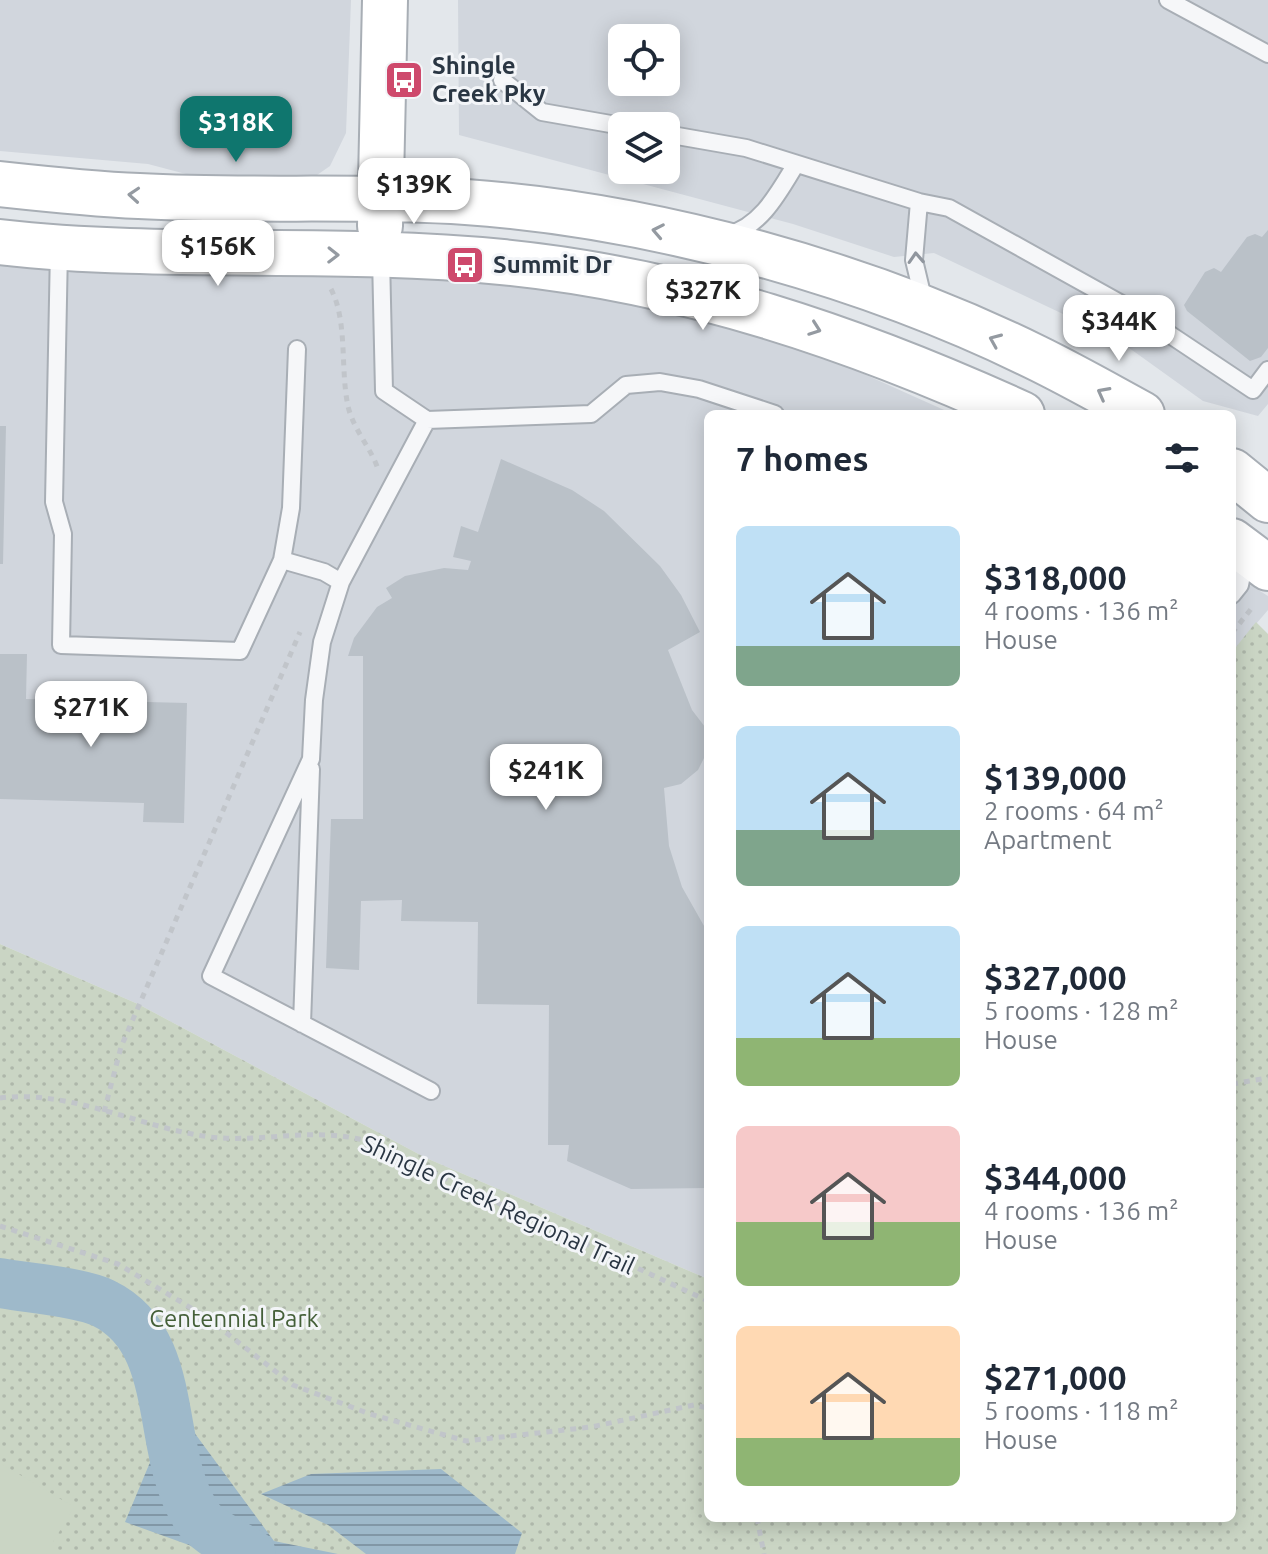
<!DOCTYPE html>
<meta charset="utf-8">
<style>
body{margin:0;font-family:Ubuntu,sans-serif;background:#f2f2f3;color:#1f2937;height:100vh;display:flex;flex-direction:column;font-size:30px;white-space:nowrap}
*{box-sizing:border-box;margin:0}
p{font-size:26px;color:#747a83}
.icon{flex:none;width:44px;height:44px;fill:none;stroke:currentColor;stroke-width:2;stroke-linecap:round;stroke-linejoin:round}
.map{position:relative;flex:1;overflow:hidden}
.panel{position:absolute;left:704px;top:410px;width:532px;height:1112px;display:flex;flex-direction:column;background:#fff;border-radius:12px;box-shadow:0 4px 20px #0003}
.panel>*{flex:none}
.fabs{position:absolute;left:608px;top:24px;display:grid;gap:16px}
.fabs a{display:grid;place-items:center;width:72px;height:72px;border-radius:12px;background:#fff;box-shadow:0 4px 20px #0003;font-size:40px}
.price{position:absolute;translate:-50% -68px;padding:0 18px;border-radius:16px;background:#fff;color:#222;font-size:26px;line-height:52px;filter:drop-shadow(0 2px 4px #0008)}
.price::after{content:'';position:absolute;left:50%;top:48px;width:24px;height:18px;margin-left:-12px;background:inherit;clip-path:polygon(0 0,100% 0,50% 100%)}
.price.current{background:#0f766e;color:#fff}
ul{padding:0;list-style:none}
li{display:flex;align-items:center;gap:24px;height:200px;padding:0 32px}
li span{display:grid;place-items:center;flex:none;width:224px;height:160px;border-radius:12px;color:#555}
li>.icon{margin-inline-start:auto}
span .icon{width:96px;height:96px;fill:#fffc;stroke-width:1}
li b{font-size:34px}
h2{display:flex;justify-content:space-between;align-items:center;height:96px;padding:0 32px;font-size:34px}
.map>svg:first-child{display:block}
.built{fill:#d1d6dd;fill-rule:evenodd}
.grass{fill:url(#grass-dots)}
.garden{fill:#cad5c4}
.water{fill:url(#water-rules)}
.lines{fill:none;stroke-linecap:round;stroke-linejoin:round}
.river{stroke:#9eb9ca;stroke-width:50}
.building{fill:#bac1c8}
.lane-casing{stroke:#a8aeb5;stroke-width:20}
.secondary-casing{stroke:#a8aeb5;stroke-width:48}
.path{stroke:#c1c5ca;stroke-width:5;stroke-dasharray:6 6;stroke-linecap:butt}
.lane{stroke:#f6f7f9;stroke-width:16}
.secondary{stroke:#fff;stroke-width:44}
.oneway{stroke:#949aa1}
.oneway2{stroke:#90969e}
.labels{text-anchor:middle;stroke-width:6;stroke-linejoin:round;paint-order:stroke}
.poi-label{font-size:24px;font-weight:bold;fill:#2a3643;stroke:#f3f5f8;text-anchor:start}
.street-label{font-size:24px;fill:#2a3643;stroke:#f3f5f8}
.park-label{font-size:24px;fill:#445f38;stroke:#f3f5f8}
</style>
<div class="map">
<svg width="1268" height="1554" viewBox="0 0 1268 1554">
<defs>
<pattern id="grass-dots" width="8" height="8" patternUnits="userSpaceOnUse" patternTransform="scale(2)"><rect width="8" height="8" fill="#cad5c4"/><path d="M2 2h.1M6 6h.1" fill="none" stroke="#aeb7aa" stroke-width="1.8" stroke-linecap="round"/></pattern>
<pattern id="water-rules" width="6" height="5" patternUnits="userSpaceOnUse" patternTransform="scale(2)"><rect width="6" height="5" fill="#9eb9ca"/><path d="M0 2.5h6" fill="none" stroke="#8197a6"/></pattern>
</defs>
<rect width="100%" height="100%" fill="#e3e7eb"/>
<path class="built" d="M 0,0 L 351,0 L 346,133 L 330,166 L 307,182 L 220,183 L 148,164 L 0,151 Z
M 458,0 L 1268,0 L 1268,404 L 1258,416 L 1203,401 L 1118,340 L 934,253 L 894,257 L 793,224 L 459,135 ZM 622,38 L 666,38 L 666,82 L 622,82 ZM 622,126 L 666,126 L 666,170 L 622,170 Z
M 0,257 L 226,276 L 484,272 L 630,301 L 797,344 L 953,414 L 708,414 L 708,1279 L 426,1158 L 138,1004 L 0,944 Z
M 1232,574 L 1268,596 L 1268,610 L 1232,652 Z"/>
<path class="grass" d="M 1256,622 L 1268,634 L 1268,1554 L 0,1554 L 0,944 L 138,1004 L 426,1158 L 708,1279 L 708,1518 L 1232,1518 L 1232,652 Z"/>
<path class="garden" d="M 0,1463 L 74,1507 L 46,1554 L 0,1554 Z"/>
<path class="water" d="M 174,1405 L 274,1541 L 338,1554 L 214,1554 L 125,1522 Z
M 441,1469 L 522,1533 L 515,1554 L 366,1554 L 328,1525 L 261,1494 L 311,1474 Z"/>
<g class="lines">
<path class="river" d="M 0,1283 C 27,1288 80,1292 103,1303 C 182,1341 154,1449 196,1515 C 205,1531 235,1544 251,1554"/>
</g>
<path class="building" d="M 1268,230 L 1268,348 L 1261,357 L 1250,361 L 1187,311 L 1184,305 L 1205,272 L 1214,268 L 1221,272 L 1247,237 L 1255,234 L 1262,237 Z
M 0,426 L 6,426 L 3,564 L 0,564 Z
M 501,459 L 572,490 L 604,511 L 660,566 L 681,595 L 700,632 L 668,650 L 692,710 L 705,727 L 708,750 L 698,770 L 681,784 L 664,788 L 669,846 L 682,887 L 708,933 L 708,1188 L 631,1189 L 567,1161 L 569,1145 L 548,1145 L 549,1005 L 477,1004 L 478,922 L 401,921 L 402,900 L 361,901 L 359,970 L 326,968 L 331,819 L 363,819 L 363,656 L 348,656 L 354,638 L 377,607 L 392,598 L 386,588 L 405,576 L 444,568 L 468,570 L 471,561 L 453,557 L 461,526 L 478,532 Z
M 0,654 L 27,654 L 26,699 L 187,703 L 184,823 L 143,822 L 144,803 L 0,799 Z"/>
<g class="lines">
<g class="lane-casing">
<path id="lane" d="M 1168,0 L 1268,54
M 502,80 L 542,112 L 622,126
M 666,134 L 746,148 L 919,202 L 949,208 L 1136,312 L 1253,390 L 1268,370
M 919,202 L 914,260 L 924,302
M 727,235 C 761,227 779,192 796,164
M 59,249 L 54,502 L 63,534 L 61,645 L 240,651 L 282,560 L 291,508 L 297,349
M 381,257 L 384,391 L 427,420 L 591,414 L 626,385 L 660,382 L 699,389 L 775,414
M 427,420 L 341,582 L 322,642 L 314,700 L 311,759 L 211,976 L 431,1091
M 282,560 L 324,572 L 341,582
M 1232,595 L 1240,585 L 1246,556
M 302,1024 L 311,769"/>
</g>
<g class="secondary-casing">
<path id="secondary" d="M 0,184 C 46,189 93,194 139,196 C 248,202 357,195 466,202 C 654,215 866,274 1035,357 C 1072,375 1107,395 1142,414
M 380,226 L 385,0
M 0,242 C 167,261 335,245 502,262 C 685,280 855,338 1022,414
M 1232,471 L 1268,500
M 1232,541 L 1268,568"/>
</g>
<path class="path" d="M 331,289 C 348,322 340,369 348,406 C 353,429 371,448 378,469
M 1232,633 L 1251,609
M 1232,1084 L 1268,1078
M 0,1098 C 70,1089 141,1128 210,1137 C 262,1143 311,1127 363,1140 L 708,1301
M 104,1112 L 121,1047 L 300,632
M 0,1226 L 118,1264 L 206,1317 L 293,1385 L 370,1414 L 466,1441 L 591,1427 L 694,1405 L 708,1408
M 757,1518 L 764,1554"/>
<use href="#lane" class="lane"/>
<use href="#secondary" class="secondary"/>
</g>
<defs><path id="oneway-chevron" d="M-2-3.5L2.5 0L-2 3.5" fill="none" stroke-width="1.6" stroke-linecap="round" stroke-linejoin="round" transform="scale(2)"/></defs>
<g class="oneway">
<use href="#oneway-chevron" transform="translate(134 195) rotate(-176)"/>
<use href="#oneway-chevron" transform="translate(658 231) rotate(-169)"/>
<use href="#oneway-chevron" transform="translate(333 255) rotate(1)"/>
<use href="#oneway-chevron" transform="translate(815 329) rotate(20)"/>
<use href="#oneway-chevron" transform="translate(995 340) rotate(-157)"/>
<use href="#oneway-chevron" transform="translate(1103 393) rotate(-152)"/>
</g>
<use class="oneway2" href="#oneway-chevron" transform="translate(916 258) rotate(-93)"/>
<defs>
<g id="bus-square" transform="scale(2)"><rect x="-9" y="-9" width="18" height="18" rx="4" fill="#ce496c" stroke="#f3f5f8"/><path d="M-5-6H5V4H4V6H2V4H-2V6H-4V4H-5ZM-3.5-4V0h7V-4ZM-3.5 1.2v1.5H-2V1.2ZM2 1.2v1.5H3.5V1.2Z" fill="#fff"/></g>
</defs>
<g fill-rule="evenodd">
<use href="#bus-square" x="404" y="80"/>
<use href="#bus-square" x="465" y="265"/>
</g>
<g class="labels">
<g class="poi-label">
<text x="432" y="74">Shingle<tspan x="432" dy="28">Creek Pky</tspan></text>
<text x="493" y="273">Summit Dr</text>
</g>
<g class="street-label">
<text transform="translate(498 1205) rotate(25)" y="8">Shingle Creek Regional Trail</text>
</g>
<g class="park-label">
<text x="234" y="1327">Centennial Park</text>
</g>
</g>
</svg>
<div class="fabs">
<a><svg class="icon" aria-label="locate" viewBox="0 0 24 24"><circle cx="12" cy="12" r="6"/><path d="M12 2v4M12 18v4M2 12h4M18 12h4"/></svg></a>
<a><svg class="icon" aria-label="layers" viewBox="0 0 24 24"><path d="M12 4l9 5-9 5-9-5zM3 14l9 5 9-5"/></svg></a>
</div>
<b class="price current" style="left:236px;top:164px">$318K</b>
<b class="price" style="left:414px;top:226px">$139K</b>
<b class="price" style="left:218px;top:288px">$156K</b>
<b class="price" style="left:703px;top:332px">$327K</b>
<b class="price" style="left:1119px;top:363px">$344K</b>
<b class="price" style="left:91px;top:749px">$271K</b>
<b class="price" style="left:546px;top:812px">$241K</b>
<section class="panel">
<h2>7 homes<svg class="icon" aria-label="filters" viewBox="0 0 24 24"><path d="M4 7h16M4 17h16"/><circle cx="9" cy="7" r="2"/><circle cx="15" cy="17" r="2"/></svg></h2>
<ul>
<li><span style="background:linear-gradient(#bfe0f5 75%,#7fa58c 0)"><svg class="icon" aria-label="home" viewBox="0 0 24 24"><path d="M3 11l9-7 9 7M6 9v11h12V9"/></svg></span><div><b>$318,000</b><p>4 rooms · 136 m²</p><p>House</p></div></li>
<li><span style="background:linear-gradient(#bfe0f5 65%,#7fa58c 0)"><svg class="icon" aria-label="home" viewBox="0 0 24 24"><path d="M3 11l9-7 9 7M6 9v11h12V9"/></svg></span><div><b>$139,000</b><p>2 rooms · 64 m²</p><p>Apartment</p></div></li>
<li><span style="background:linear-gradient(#bfe0f5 70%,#8fb573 0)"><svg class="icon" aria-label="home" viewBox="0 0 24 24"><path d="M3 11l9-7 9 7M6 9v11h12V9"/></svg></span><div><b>$327,000</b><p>5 rooms · 128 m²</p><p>House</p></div></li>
<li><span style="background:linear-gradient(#f6c9c9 60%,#8fb573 0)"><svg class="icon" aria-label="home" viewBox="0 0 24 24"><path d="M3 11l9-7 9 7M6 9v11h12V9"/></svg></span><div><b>$344,000</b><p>4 rooms · 136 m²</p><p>House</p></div></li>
<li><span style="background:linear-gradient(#ffd9b3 70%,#8fb573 0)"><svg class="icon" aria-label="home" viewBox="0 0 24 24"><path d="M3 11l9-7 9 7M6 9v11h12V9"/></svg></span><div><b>$271,000</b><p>5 rooms · 118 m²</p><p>House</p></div></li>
</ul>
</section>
</div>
